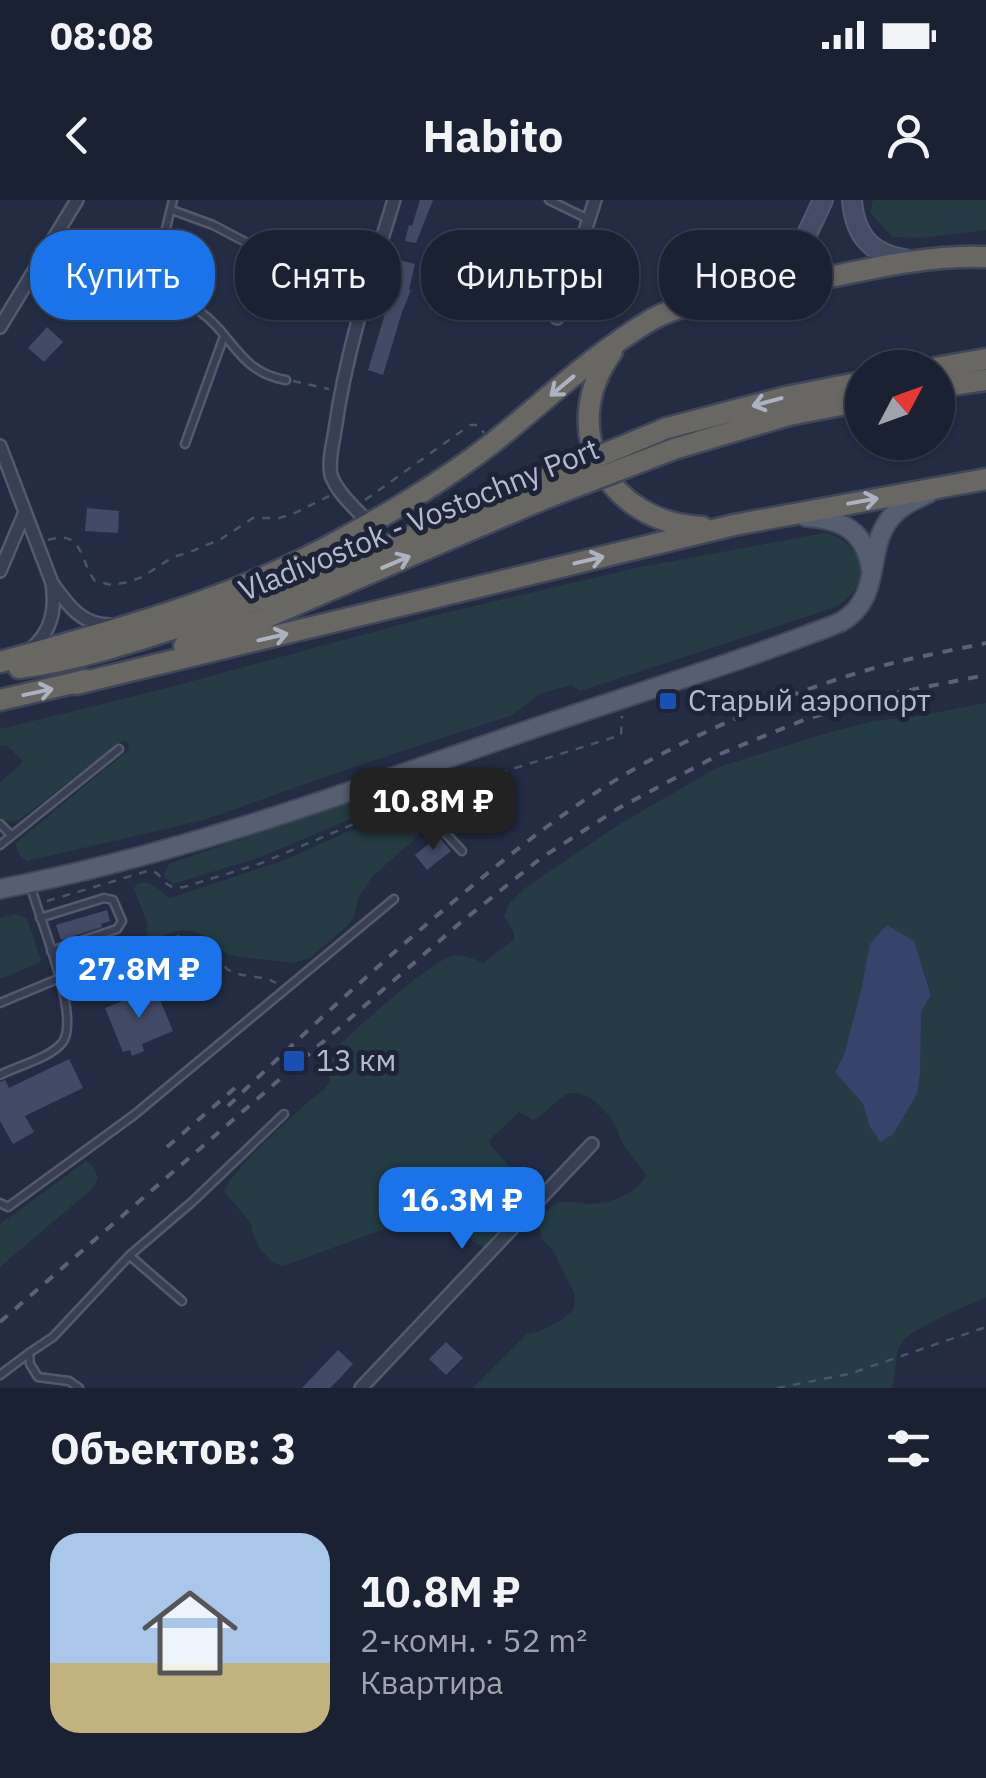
<!DOCTYPE html>
<html lang="ru">
<meta charset="utf-8">
<style>
body{margin:0;font-family:"IBM Plex Sans",sans-serif;background:#23293a;color:#f1f3f6;height:100vh;display:flex;flex-direction:column;font-size:38px;white-space:nowrap}
*{box-sizing:border-box;margin:0}
p{font-size:32px;color:#9fa3ac}
.icon{flex:none;width:55px;height:55px;fill:none;stroke:currentColor;stroke-width:2;stroke-linecap:round;stroke-linejoin:round}
.map{position:relative;height:1188px;overflow:hidden}
.side{display:flex;flex-direction:column;background:#1a2132;flex:1}
.side>*{flex:none}
.banner{position:absolute;left:30px;top:30px;width:928px;height:90px;display:flex;gap:20px}
.needle{width:65px;rotate:49deg}
.controls{position:absolute;left:845px;top:150px;display:grid;gap:20px}
.controls a{display:grid;place-items:center;width:110px;height:110px;border-radius:50%;background:#1a2132;box-shadow:0 2px 8px #0004,0 0 0 2px #383e4d;font-size:50px}
.price{position:absolute;translate:-50% -85px;padding:0 22px;border-radius:20px;background:#1a73e8;color:#fff;font-size:32px;line-height:65px;filter:drop-shadow(0 2px 5px #0008)}
.price::after{content:'';position:absolute;left:50%;top:60px;width:30px;height:22px;margin-left:-15px;background:inherit;clip-path:polygon(0 0,100% 0,50% 100%)}
.price.selected{background:#222;color:#fff}
ul{padding:0;list-style:none}
li{display:flex;align-items:center;gap:30px;height:250px;padding:0 50px}
li+li{border-top:2px solid #383e4d}
li span{display:grid;place-items:center;flex:none;width:280px;height:200px;border-radius:30px;color:#555}
li>.icon{margin-inline-start:auto}
span .icon{width:120px;height:120px;fill:#fffc;stroke-width:1}
li b{font-size:42px}
h2{display:flex;justify-content:space-between;align-items:center;height:120px;padding:0 50px;font-size:42px}
.chip{padding:0 35px;border-radius:40px;background:#1a2132;box-shadow:0 2px 8px #0004,0 0 0 2px #383e4d;font-size:35px;line-height:90px}
.chip.selected{background:#1a73e8;color:#fff}
.status{display:flex;justify-content:space-between;align-items:center;height:70px;padding:0 50px;background:#1a2132;direction:ltr}
.status svg{height:28px;fill:currentColor}
header{display:flex;justify-content:space-between;align-items:center;height:130px;padding:0 50px;background:#1a2132;font-size:45px;font-weight:700}
.map>svg:first-child{display:block}
.green{fill:#253c44;fill-rule:evenodd}
.water{fill:#36446b}
.building{fill:#424b65}
.lines{fill:none;stroke-linecap:round;stroke-linejoin:round}
.service-casing{stroke:#535a6d;stroke-width:11}
.minor-casing{stroke:#535a6d;stroke-width:16}
.secondary-casing{stroke:#535a6d;stroke-width:22}
.primary-casing{stroke:#42485c;stroke-width:22}
.trunk-casing{stroke:#40475a;stroke-width:25}
.path{stroke:#445961;stroke-width:2.5;stroke-dasharray:8 8;stroke-linecap:butt}
.service{stroke:#383f52;stroke-width:6}
.minor{stroke:#383f52;stroke-width:11}
.secondary{stroke:#454d66;stroke-width:18}
.primary{stroke:#565e72;stroke-width:18}
.trunk{stroke:#686763;stroke-width:20}
.rail{stroke:#5a627a;stroke-width:4;stroke-dasharray:10 10;stroke-linecap:butt}
.trunk-bridge-casing{stroke:#40475a;stroke-width:25;stroke-linecap:butt}
.trunk-bridge{stroke:#686763;stroke-width:20}
.oneway{stroke:#adb2c2}
.transit-dot{fill:#1a4fb4;stroke:#1d2438;stroke-width:4}
.labels{text-anchor:middle;stroke-width:10;stroke-linejoin:round;paint-order:stroke}
.street-label{font-size:30px;fill:#b5bacd;stroke:#1d2438}
.poi-label{font-size:30px;fill:#b5bacd;stroke:#1d2438;text-anchor:start}
</style>
<div class="status"><b>08:08</b><svg viewBox="0 0 49 12"><path d="M0 12V9h3v3zM5 12V6h3v6zM10 12V3h3v9zM15 12V0h3v12zM26 1h20v11H26zM47 4h2v5h-2z"/></svg></div>
<header><svg class="icon" aria-label="back" viewBox="0 0 24 24"><path d="M15 5l-7 7 7 7"/></svg>Habito<svg class="icon" aria-label="person" viewBox="0 0 24 24"><circle cx="12" cy="8" r="4"/><path d="M4 21q1-7 8-7t8 7"/></svg></header>
<div class="map">
<svg width="986" height="1188" viewBox="0 0 986 1188">
<rect width="100%" height="100%" fill="#232c43"/>
<path class="green" d="M 873,0 L 986,0 L 986,30 L 921,38 L 892,37 L 870,12 Z
M 825,333 C 868,343 873,389 833,408 L 580,491 L 571,485 L 539,494 L 513,515 L 356,566 L 204,620 L 27,661 L 20,656 L 15,645 L 17,642 L 128,550 L 129,543 L 122,541 L 19,620 L 10,622 L 0,618 L 0,582 L 21,564 L 22,560 L 6,545 L 0,547 L 0,529 L 167,488 L 432,416 L 640,367 Z
M 986,503 L 986,1097 C 968,1105 913,1128 902,1142 C 893,1154 898,1175 891,1188 L 473,1188 L 527,1134 L 540,1131 L 563,1119 L 574,1109 L 575,1095 L 554,1052 L 541,1038 L 539,1022 C 544,1015 549,1007 556,1004 C 567,999 579,1004 590,1004 C 611,1003 637,994 646,975 C 639,964 629,954 622,942 C 619,937 619,932 616,927 C 610,914 589,891 573,893 C 557,895 548,914 533,920 L 519,912 L 489,940 L 490,944 L 533,994 L 485,1046 C 467,1043 459,1023 442,1018 L 421,1026 L 401,1023 L 283,1066 L 274,1063 L 260,1049 L 252,1031 L 251,1023 L 224,992 C 232,967 304,906 327,886 L 330,879 L 324,860 L 330,853 C 353,833 428,761 453,756 C 463,754 474,759 483,763 L 514,740 L 514,733 L 504,716 L 509,704 L 525,688 L 618,625 L 718,567 L 831,532 L 874,521 L 918,516 ZM 923,767 L 931,795 L 921,811 L 881,941 L 869,925 L 863,904 L 835,872 L 844,855 L 862,786 Z
M 381,589 L 386,589 L 398,599 L 258,658 L 173,684 L 164,675 L 169,664 Z
M 404,609 C 415,610 419,619 423,628 L 418,636 L 372,677 L 358,698 L 354,717 L 346,727 L 310,758 L 293,763 L 240,757 L 227,754 L 201,734 L 192,731 L 181,730 L 149,740 L 146,729 L 148,726 L 134,688 L 137,684 C 155,679 156,690 170,698 L 285,660 L 371,621 Z
M 15,714 L 27,718 L 41,760 L 37,764 L 0,779 L 0,718 Z
M 86,961 L 93,966 L 98,978 L 93,988 L 0,1067 L 0,1024 Z"/>
<path class="water" d="M 887,725 L 914,741 L 931,795 L 921,812 L 920,873 L 917,894 L 893,934 L 880,942 L 869,925 L 863,904 L 835,872 L 844,855 L 862,786 L 870,744 Z"/>
<path class="building" d="M 420,0 L 433,0 L 416,43 L 405,41 L 409,25 L 412,26 Z
M 396,59 L 415,64 L 409,90 L 411,90 L 402,112 L 383,175 L 368,170 L 397,74 L 394,73 Z
M 47,127 L 63,142 L 44,162 L 28,148 Z
M 87,308 L 119,311 L 118,333 L 85,331 Z
M 438,636 L 451,651 L 427,670 L 415,655 Z
M 107,710 L 110,721 L 101,724 L 102,727 L 61,740 L 56,725 Z
M 155,788 L 173,831 L 142,844 L 144,851 L 132,856 L 130,850 L 123,852 L 105,808 Z
M 69,859 L 83,888 L 25,916 L 34,932 L 13,944 L 0,921 L 0,882 L 5,880 L 9,888 Z
M 446,1142 L 463,1158 L 446,1175 L 429,1159 Z
M 338,1150 L 353,1164 L 340,1178 L 330,1188 L 302,1188 Z"/>
<g class="lines">
<g class="service-casing">
<path id="service" d="M 173,0 L 155,73 L 155,89 C 169,98 185,102 199,111 C 233,134 238,172 286,180
M 549,0 L 588,19
M 172,10 L 213,25 L 253,46
M 185,244 L 223,139
M 400,576 L 415,600 L 462,651
M 0,624 L 11,635
M 0,645 L 119,549
M 40,718 L 104,698 L 113,700 L 122,721 L 117,729 L 51,751
M 0,803 L 60,778
M 0,875 C 17,866 50,858 62,843 C 82,819 39,718 31,687
M 0,1003 L 8,1007 L 134,915 L 394,699
M 130,1056 L 182,1101
M 0,1175 L 28,1154
M 79,1188 L 69,1181 L 38,1177 L 30,1164 L 29,1153 L 53,1137 L 130,1055 L 192,1002 L 284,914"/>
</g>
<g class="minor-casing">
<path id="minor" d="M 557,118 L 595,0
M 0,127 L 77,0
M 0,246 L 52,383
M 369,323 C 357,310 337,293 331,275 C 328,262 333,243 335,230 C 346,151 371,75 394,0
M 0,371 L 25,312
M 30,450 C 52,431 56,410 52,383 C 68,405 81,425 111,425
M 361,1188 L 592,944"/>
</g>
<g class="secondary-casing">
<path id="secondary" d="M 852,0 C 855,37 872,55 910,60
M 751,90 C 796,67 802,44 823,0"/>
</g>
<g class="primary-casing">
<path id="primary" d="M 806,317 C 842,319 866,331 871,370
M 0,689 C 177,655 347,593 517,534 C 625,496 735,464 841,422 C 886,396 862,345 895,313 C 904,304 918,298 929,293"/>
</g>
<g class="trunk-casing">
<path id="trunk" d="M 612,152 C 555,231 609,323 702,327
M 935,168 L 986,159
M 938,187 L 986,180
M 667,228 L 786,197 L 862,182
M 674,249 L 789,215 L 862,201
M 184,446 L 260,420 L 541,300
M 0,462 C 116,430 236,398 342,339 C 395,310 448,278 495,241 C 546,200 595,153 651,120 C 683,101 753,92 791,85 C 854,73 921,54 986,57
M 19,468 C 78,460 133,442 188,424 C 306,385 419,332 534,283
M 76,484 L 734,325 L 986,279
M 0,500 L 86,480"/>
</g>
<path class="path" d="M 293,181 L 329,189
M 365,300 L 470,225 L 478,225 L 484,233
M 48,340 C 84,329 79,360 95,381 L 112,385 L 128,382 L 142,377 L 173,357 L 190,352 L 221,339 L 253,318 L 279,318 L 293,314 L 331,295
M 423,597 L 621,535 L 622,516
M 47,701 L 151,670 C 167,677 163,691 184,687 L 259,664 L 406,602
M 66,776 L 179,736 C 192,738 206,746 216,756 C 219,759 224,766 227,769 C 242,779 261,774 276,783
M 777,1188 L 849,1174 L 986,1127"/>
<use href="#service" class="service"/>
<use href="#minor" class="minor"/>
<use href="#secondary" class="secondary"/>
<use href="#primary" class="primary"/>
<use href="#trunk" class="trunk"/>
<path class="rail" d="M 228,906 C 301,836 375,767 453,702 C 517,648 582,596 656,557 C 730,518 809,485 889,464 C 921,456 954,450 986,443
M 167,947 L 235,888
M 0,1122 L 460,723 L 541,658 L 619,608 L 720,554 L 806,519 L 900,492 L 986,475"/>
<g class="trunk-bridge-casing">
<path id="trunk-bridge" d="M 534,283 L 667,228
M 541,300 L 674,249"/>
</g>
<use href="#trunk-bridge" class="trunk-bridge"/>
</g>
<defs><path id="oneway-shaft" d="M-6 0H5M1.5-3L5.5 0L1.5 3" fill="none" stroke-width="1.6" stroke-linecap="round" stroke-linejoin="round" transform="scale(2.5)"/></defs>
<g class="oneway">
<use href="#oneway-shaft" transform="translate(562 186) rotate(140)"/>
<use href="#oneway-shaft" transform="translate(767 202) rotate(165)"/>
<use href="#oneway-shaft" transform="translate(863 301) rotate(-10)"/>
<use href="#oneway-shaft" transform="translate(589 360) rotate(-13)"/>
<use href="#oneway-shaft" transform="translate(396 362) rotate(-23)"/>
<use href="#oneway-shaft" transform="translate(273 437) rotate(-13)"/>
<use href="#oneway-shaft" transform="translate(38 492) rotate(-12)"/>
</g>
<g class="transit-dot">
<rect x="658" y="491" width="20" height="20" rx="5"/>
<rect x="282" y="849" width="24" height="24" rx="5"/>
</g>
<g class="labels">
<g class="street-label">
<text transform="translate(419 320) rotate(-22)" y="10">Vladivostok - Vostochny Port</text>
</g>
<g class="poi-label">
<text x="688" y="511">Старый аэропорт</text>
<text x="316" y="871">13 км</text>
</g>
</g>
</svg>
<div class="controls">
<a><svg class="needle" viewBox="-14 -14 28 28"><path d="M0-13l5 13h-10z" fill="#e53935"/><path d="M0 13l5-13h-10z" fill="#9fa3ac"/></svg></a>
</div>
<b class="price selected" style="left:433px;top:653px">10.8M ₽</b>
<b class="price" style="left:139px;top:821px">27.8M ₽</b>
<b class="price" style="left:462px;top:1052px">16.3M ₽</b>
<div class="banner">
<a class="chip selected">Купить</a>
<a class="chip">Снять</a>
<a class="chip">Фильтры</a>
<a class="chip">Новое</a>
</div>
</div>
<section class="side">
<h2>Объектов: 3<svg class="icon" aria-label="filters" viewBox="0 0 24 24"><path d="M4 7h16M4 17h16"/><circle cx="9" cy="7" r="2"/><circle cx="15" cy="17" r="2"/></svg></h2>
<ul>
<li><span style="background:linear-gradient(#a9c7e8 65%,#c2b280 0)"><svg class="icon" aria-label="home" viewBox="0 0 24 24"><path d="M3 11l9-7 9 7M6 9v11h12V9"/></svg></span><div><b>10.8M ₽</b><p>2-комн. · 52 m²</p><p>Квартира</p></div></li>
</ul>
</section>
